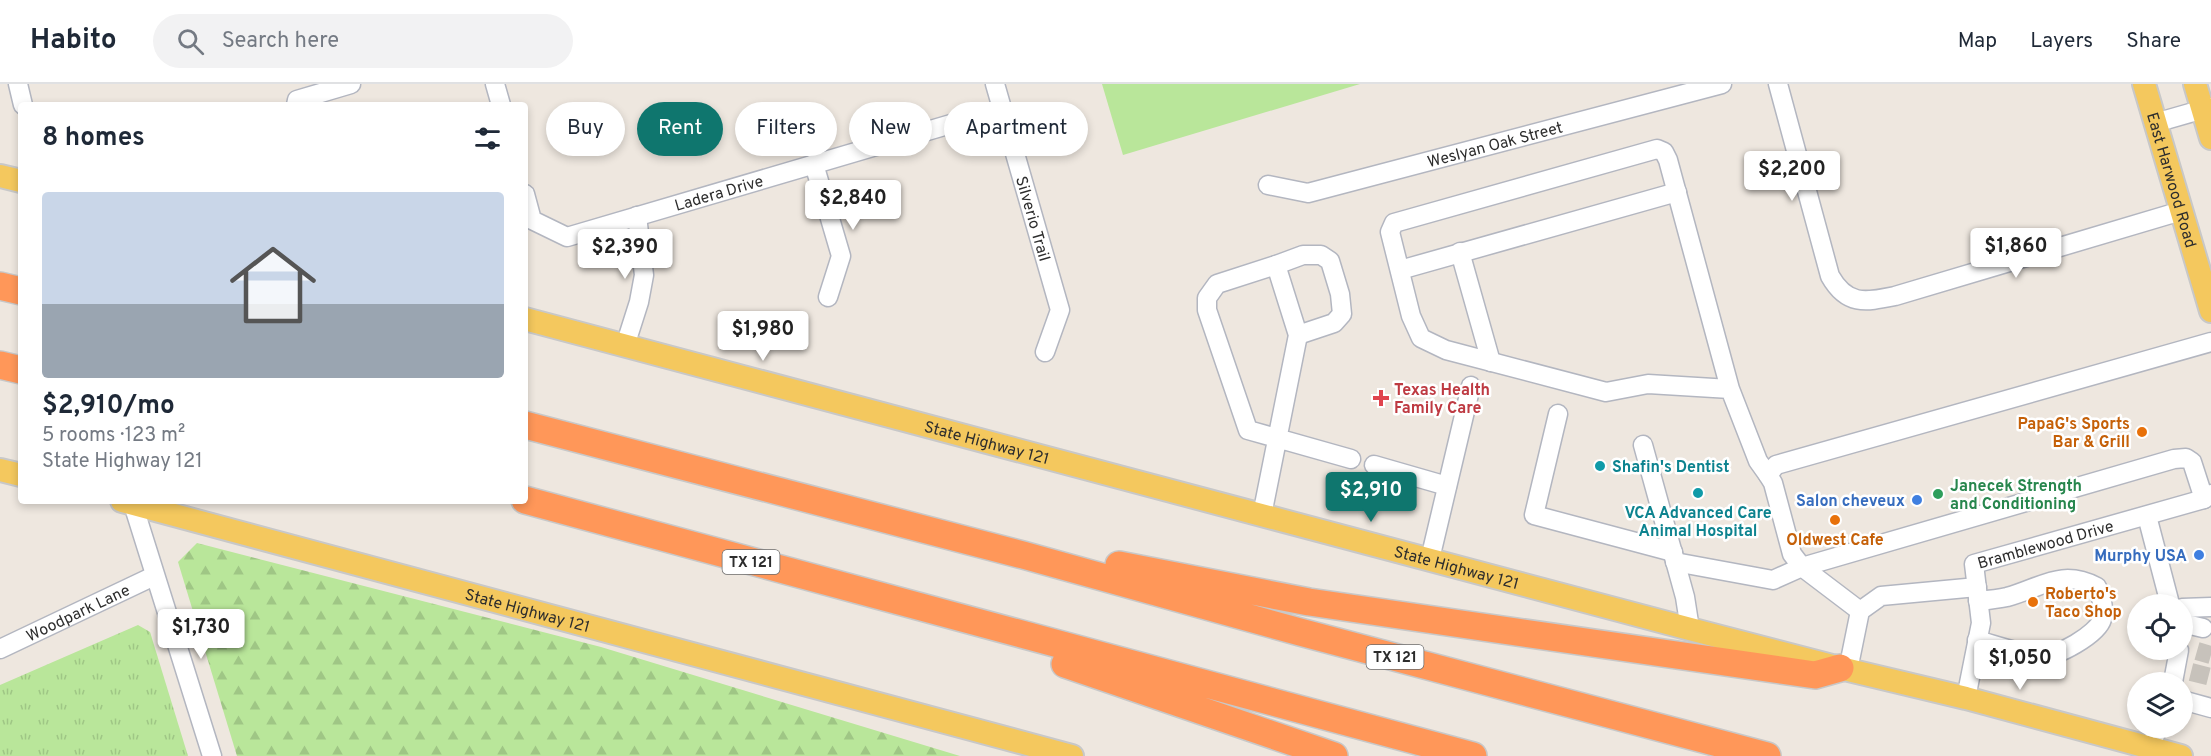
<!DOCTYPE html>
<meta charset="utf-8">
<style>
body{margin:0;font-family:Overpass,sans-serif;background:#f2f2f3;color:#1f2937;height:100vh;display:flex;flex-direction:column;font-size:22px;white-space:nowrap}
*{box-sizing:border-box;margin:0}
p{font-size:20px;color:#747a83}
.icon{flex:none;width:33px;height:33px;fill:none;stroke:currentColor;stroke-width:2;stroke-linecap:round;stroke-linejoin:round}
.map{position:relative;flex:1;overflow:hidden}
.details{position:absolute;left:18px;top:18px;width:510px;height:402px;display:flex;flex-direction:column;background:#fff;border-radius:6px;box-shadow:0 3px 9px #0003}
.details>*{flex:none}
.banner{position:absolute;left:546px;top:18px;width:570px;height:54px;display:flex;gap:12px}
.fabs{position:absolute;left:2127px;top:510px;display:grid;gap:12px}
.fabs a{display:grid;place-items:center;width:66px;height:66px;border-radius:50%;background:#fff;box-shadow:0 3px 9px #0003;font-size:30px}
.price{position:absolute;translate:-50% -51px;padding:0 14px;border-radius:6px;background:#fff;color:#222;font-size:20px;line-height:39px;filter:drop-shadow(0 2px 3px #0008)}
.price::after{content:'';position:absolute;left:50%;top:36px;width:18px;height:14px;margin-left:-9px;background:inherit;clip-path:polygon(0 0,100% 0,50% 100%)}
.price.active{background:#0f766e;color:#fff}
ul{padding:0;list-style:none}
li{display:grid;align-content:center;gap:12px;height:318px;padding:0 24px}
li span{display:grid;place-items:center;height:186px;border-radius:6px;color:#555}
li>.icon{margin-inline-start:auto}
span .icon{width:108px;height:108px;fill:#fffc;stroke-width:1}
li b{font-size:26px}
h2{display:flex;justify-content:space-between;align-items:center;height:72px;padding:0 24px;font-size:26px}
.tag{padding:0 21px;border-radius:27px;background:#fff;box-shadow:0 3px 9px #0003;font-size:21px;line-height:54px}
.tag.active{background:#0f766e;color:#fff}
header{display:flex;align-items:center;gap:36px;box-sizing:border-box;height:84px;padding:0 30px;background:#fff;border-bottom:2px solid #e0e1e3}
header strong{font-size:28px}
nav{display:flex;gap:33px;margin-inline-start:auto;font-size:21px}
.search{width:420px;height:54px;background:#f2f2f3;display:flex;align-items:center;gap:15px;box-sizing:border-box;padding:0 21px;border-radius:33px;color:#747a83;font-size:22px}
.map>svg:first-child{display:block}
.grass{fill:url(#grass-tufts)}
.forest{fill:url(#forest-firs)}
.park{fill:#b9e69a}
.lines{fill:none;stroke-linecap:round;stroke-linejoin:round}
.minor-tunnel{stroke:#c7c2bb;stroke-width:18;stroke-dasharray:18 9;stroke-linecap:butt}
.minor-casing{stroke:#b3b6c0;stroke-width:21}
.major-casing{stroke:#c8c8c8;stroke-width:26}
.highway-casing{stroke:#c8c8c8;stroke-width:30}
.minor{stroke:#fff;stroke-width:18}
.major{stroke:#f4c85e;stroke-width:22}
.highway{stroke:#ff9759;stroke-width:27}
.health-dot{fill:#e0444e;stroke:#fff;stroke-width:2}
.food-dot{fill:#e8710a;stroke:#fff;stroke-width:2}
.culture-dot{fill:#0f9aa8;stroke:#fff;stroke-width:2}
.leisure-dot{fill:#2e9e5b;stroke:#fff;stroke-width:2}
.shop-dot{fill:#3f7fe0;stroke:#fff;stroke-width:2}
.labels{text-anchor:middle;stroke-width:5;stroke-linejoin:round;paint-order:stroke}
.shield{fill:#fff;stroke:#6c6c6c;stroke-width:1.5}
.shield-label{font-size:15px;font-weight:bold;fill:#2d2d2d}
.street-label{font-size:16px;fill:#2d2d2d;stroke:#fff}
.health-label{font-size:16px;font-weight:bold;fill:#be3a42;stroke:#fff;text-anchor:start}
.food-label{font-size:16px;font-weight:bold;fill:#c56008;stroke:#fff;text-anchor:end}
.culture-label{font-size:16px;font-weight:bold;fill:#0d838f;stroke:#fff;text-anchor:start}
.leisure-label{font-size:16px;font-weight:bold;fill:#27864d;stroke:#fff;text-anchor:start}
.shop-label{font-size:16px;font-weight:bold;fill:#366cbe;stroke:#fff;text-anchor:end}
</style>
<header>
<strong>Habito</strong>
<div class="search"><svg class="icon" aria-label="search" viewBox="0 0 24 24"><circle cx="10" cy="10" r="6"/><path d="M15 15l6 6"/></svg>Search here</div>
<nav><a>Map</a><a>Layers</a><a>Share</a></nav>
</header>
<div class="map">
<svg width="2211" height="672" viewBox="0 0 2211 672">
<defs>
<pattern id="grass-tufts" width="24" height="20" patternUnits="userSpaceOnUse" patternTransform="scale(1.5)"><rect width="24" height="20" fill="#b9e69a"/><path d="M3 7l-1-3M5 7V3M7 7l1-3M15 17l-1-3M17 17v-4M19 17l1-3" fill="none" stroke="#9fc685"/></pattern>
<pattern id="forest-firs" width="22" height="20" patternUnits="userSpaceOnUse" patternTransform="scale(1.5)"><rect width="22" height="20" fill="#b9e69a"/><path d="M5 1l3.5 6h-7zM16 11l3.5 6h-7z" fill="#9fc685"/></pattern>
</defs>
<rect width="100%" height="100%" fill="#eee7df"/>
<path class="grass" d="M 138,541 L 150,548 L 188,672 L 0,672 L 0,601 Z"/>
<path class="forest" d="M 197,459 L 601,563 L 960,672 L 237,672 L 178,478 Z"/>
<path class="park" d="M 1102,0 L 1360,0 L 1123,71 Z"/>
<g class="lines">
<path class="minor-tunnel" d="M 2197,567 L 2211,571
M 2191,588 L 2211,593"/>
<g class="minor-casing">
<g id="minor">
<path d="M 18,0 L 23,21"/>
<path d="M 495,0 L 501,21"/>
<path id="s1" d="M 995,0 L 1060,226 L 1045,268"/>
<path d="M 1778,0 L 1830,192 C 1847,222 1865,218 1895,212 L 2181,127"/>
<path d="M 296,21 L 297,16 L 351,0"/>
<path d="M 2155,39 L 2211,23"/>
<path d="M 814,80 L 841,172 L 828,213"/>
<path id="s2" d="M 1268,101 L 1308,109 L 1722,0"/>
<path id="s3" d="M 525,110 L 532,136 L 567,153 L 1002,25"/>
<path d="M 1460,168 L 1491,278"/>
<path d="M 1276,181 L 1303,171 L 1321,171 L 1330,177 L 1340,210 L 1342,230 L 1334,239 L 1298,251"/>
<path d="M 1400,186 L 1677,108"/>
<path d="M 625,262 L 639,218 L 644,191 L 637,132"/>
<path d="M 1730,305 L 1668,76 L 1664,68 L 1657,65 L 1394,139 L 1390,148 L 1411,232 L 1421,254 L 1446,266 L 1606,308 L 1648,300 L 1730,305 L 1758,377 L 1768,391"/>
<path d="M 1558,330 L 1534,431 L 1673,468"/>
<path d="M 1643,361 L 1685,513 L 1690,545"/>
<path d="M 1374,381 L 1447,402"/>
<path d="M 132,417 L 212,672"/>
<path d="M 1262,431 L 1298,251 L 1276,181 L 1217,200 L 1207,214 L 1207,226 L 1248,346 L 1351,375"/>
<path d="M 2147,432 L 2170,520"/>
<path d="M 1430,475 L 1471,302"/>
<path d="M 1675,478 L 1773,496 L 1802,483 L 2174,375 L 2186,374 L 2192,378 L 2204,415"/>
<path d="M 2182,524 L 2211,523"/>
<path d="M 1860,527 L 1802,483 L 1792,470 L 1773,399 L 1768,391 L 1776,381 L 2211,258"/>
<path d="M 2182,539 L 2203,544"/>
<path d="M 1977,556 C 1998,562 2020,570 2041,572 C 2056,574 2098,550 2102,535 C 2105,523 2101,514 2097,503 C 2061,484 2041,504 2007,513 C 1998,515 1988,516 1978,517"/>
<path id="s4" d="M 0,565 L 154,492"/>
<path d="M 1848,586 L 1860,527 L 1881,512 L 1977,503"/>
<path d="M 2173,598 L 2179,566"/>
<path id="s5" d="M 1966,614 L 1981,539 L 1974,480 L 2204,415 L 2211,410"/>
<path d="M 2182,616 L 2211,624"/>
<path d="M 2150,664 L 2158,644"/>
</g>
</g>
<g class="major-casing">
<g id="major">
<path id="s6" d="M 2144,0 L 2211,227"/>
<path d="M 2195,0 L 2211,54"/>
<path d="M 0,92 L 21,97"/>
<path id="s7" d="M 525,235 L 1690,545 L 1840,584 L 1966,614 L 2181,672"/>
<path d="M 0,386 L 21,391"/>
<path id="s8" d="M 122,417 L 1072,672"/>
</g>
</g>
<g class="highway-casing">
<path id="highway" d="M 0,202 L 21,207
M 0,281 L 21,286
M 525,341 L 1023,471 L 1300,548 L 1767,672
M 525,416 L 1473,672
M 1119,481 L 1309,518 L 1815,591 L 1840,584
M 1065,580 L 1334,672"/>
</g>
<use href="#minor" class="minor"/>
<use href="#major" class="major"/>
<use href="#highway" class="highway"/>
</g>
<path class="health-dot" d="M1378 305h6v6h6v6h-6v6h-6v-6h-6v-6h6z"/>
<g class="food-dot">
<circle cx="2142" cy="348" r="6"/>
<circle cx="1835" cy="436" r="6"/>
<circle cx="2033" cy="518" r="6"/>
</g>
<g class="culture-dot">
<circle cx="1600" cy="382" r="6"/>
<circle cx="1698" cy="409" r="6"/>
</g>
<circle class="leisure-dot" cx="1938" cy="410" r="6"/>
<g class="shop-dot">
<circle cx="1917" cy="416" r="6"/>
<circle cx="2199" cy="471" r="6"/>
</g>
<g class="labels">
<g class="shield">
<rect x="722.5" y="466" width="57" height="24" rx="4.5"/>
<rect x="1366.5" y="561" width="57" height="24" rx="4.5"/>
</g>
<g class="shield-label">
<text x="751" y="483">TX 121</text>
<text x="1395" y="578">TX 121</text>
</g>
<g class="street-label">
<text dy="6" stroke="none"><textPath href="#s2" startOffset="234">Weslyan Oak Street</textPath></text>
<text dy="6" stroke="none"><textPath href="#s6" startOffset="100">East Harwood Road</textPath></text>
<text dy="6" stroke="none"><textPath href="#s3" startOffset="224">Ladera Drive</textPath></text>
<text dy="6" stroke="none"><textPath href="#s1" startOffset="140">Silverio Trail</textPath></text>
<text dy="6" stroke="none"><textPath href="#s7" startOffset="478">State Highway 121</textPath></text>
<text dy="6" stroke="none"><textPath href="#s5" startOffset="210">Bramblewood Drive</textPath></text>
<text dy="6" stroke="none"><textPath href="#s7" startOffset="964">State Highway 121</textPath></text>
<text dy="6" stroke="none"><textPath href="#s8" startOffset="420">State Highway 121</textPath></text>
<text dy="6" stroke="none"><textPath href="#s4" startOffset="86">Woodpark Lane</textPath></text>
</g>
<g class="health-label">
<text x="1394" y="311">Texas Health<tspan x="1394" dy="18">Family Care</tspan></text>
</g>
<g class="food-label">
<text x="2130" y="345">PapaG's Sports<tspan x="2130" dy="18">Bar &amp; Grill</tspan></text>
<text x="1835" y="461" text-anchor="middle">Oldwest Cafe</text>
<text x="2045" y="515" text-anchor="start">Roberto's<tspan x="2045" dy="18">Taco Shop</tspan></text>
</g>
<g class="culture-label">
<text x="1612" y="388">Shafin's Dentist</text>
<text x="1698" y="434" text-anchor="middle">VCA Advanced Care<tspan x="1698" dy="18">Animal Hospital</tspan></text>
</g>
<g class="leisure-label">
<text x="1950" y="407">Janecek Strength<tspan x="1950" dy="18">and Conditioning</tspan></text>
</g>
<g class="shop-label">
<text x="1905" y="422">Salon cheveux</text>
<text x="2187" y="477">Murphy USA</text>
</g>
</g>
</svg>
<div class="fabs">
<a><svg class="icon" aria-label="locate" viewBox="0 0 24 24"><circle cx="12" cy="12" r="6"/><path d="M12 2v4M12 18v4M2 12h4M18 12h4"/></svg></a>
<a><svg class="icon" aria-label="layers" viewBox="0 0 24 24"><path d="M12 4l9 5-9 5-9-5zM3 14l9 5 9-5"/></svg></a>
</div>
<b class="price" style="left:1792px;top:118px">$2,200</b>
<b class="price" style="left:853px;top:147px">$2,840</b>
<b class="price" style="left:2016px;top:195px">$1,860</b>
<b class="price" style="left:625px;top:196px">$2,390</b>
<b class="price" style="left:763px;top:278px">$1,980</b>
<b class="price active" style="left:1371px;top:439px">$2,910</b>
<b class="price" style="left:201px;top:576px">$1,730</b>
<b class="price" style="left:2020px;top:607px">$1,050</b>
<div class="banner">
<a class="tag">Buy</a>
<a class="tag active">Rent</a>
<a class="tag">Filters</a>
<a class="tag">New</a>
<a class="tag">Apartment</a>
</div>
<section class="details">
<h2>8 homes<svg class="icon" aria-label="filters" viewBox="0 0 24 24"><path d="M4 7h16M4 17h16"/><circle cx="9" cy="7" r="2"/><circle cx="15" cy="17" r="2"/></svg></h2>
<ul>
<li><span style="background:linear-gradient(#c9d6e8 60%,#9aa5b1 0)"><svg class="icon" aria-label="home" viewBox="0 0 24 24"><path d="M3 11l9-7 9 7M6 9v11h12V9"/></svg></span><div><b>$2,910/mo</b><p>5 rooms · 123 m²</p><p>State Highway 121</p></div></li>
</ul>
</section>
</div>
